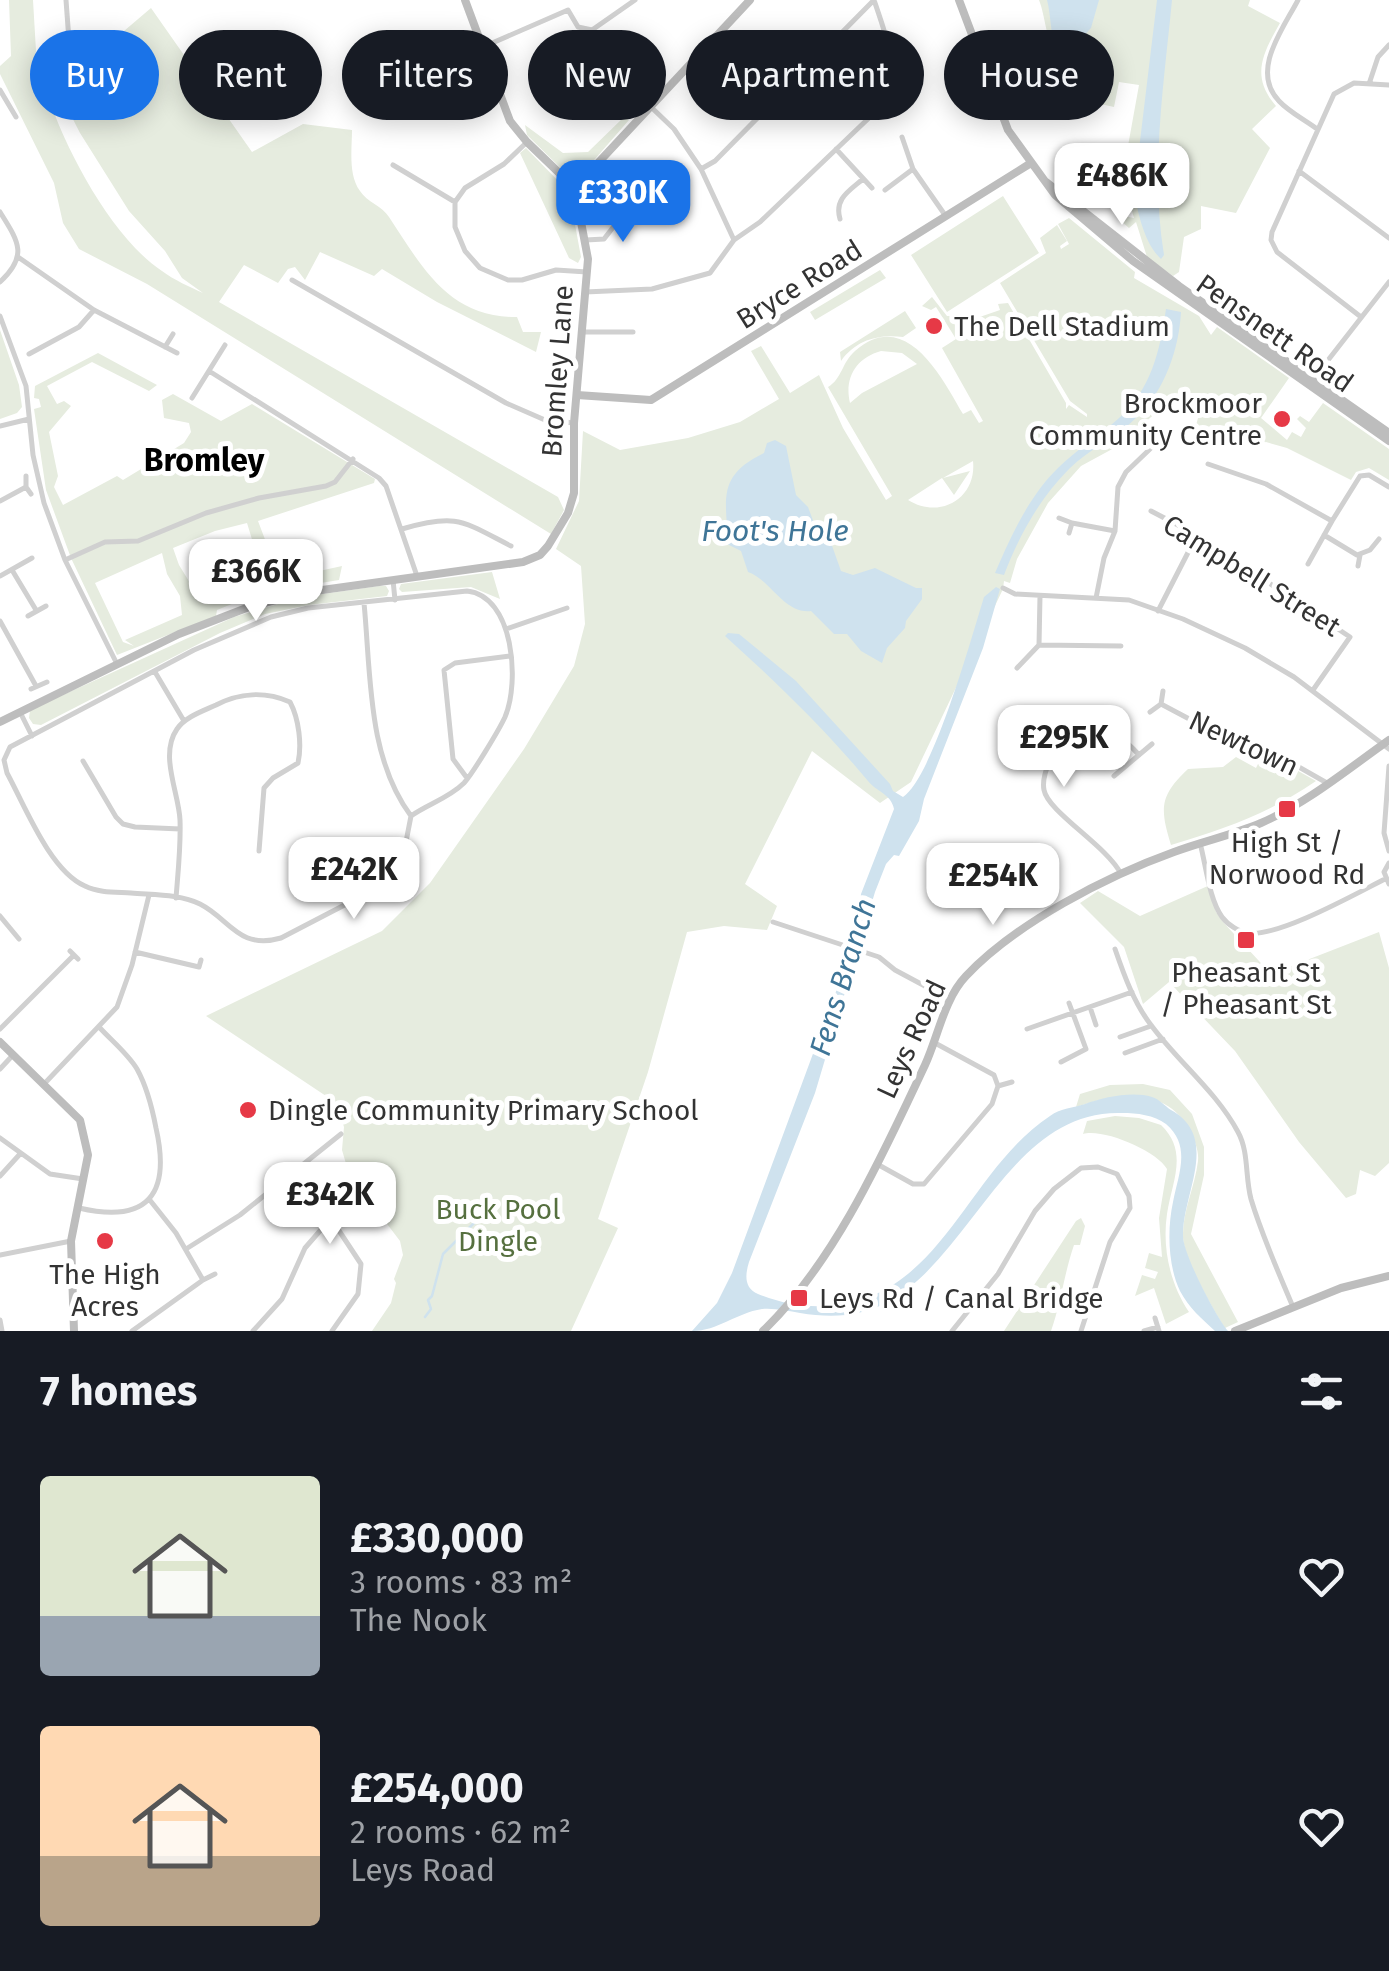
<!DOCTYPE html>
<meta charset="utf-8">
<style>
body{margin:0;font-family:"Fira Sans",sans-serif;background:#242831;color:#f1f3f6;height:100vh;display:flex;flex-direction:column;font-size:38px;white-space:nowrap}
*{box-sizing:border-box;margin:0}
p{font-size:32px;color:#9ea1a6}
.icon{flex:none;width:55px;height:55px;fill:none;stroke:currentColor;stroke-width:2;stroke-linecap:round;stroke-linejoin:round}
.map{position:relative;height:1331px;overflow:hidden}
.drawer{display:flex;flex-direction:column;background:#171b24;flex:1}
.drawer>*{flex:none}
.banner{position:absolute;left:30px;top:30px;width:1330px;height:90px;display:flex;gap:20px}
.price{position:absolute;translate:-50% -85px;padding:0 22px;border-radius:20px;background:#fff;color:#222;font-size:32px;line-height:65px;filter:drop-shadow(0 2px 5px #0008)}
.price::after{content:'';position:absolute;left:50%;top:60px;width:30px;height:22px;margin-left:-15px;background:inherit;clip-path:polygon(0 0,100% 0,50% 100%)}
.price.on{background:#1a73e8;color:#fff}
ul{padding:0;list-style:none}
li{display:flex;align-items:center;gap:30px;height:250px;padding:0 40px}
li span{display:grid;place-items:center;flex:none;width:280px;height:200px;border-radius:10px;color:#555}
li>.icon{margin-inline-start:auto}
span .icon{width:120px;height:120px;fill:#fffc;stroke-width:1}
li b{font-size:42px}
h2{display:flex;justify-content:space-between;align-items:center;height:120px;padding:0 40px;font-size:42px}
.chip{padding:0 35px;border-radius:45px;background:#171b24;box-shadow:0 5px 25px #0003;font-size:35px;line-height:90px}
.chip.on{background:#1a73e8;color:#fff}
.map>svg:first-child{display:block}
.green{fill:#e6ecdf;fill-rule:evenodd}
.water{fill:#cfe2ee}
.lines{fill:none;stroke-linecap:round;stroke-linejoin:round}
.stream{stroke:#cfe2ee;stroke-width:2.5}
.street{stroke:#d0d0d0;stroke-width:5}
.secondary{stroke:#bdbdbd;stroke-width:8}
.poi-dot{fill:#e63946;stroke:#fff;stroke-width:4}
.labels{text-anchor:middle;stroke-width:10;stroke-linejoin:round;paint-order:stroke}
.street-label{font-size:28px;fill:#333;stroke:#fff}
.poi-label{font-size:28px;fill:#333;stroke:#fff;text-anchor:start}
.park-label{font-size:28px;fill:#56703f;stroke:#fff}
.water-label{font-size:30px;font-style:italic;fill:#3f7597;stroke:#fff}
.quarter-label{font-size:32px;font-weight:bold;fill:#000;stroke:#fff}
</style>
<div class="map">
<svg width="1389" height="1331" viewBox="0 0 1389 1331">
<rect width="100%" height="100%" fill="#fff"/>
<path class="green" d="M 9,0 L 33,0 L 36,51 L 31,78 L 50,78 L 74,66 L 77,71 L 151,8 L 252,152 L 303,124 L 352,130 C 352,149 348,175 360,191 C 367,202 382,206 389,217 C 422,267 449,318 517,317 L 523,332 L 541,332 L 536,352 L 437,302 L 382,269 L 374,276 L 320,252 L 305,280 L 295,267 L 288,269 L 278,283 L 244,265 L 219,302 L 558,497 L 564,510 L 551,534 L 147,284 L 79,249 L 63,223 L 54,183 L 0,74 L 0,66 L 11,56 ZM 57,88 L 80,133 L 129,211 L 165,251 L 182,278 L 203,293 C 190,287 174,280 162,271 C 113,239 66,151 48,96 Z
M 1039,0 L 1250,0 L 1248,6 L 1280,23 C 1263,53 1250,76 1276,106 L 1252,129 L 1270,148 L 1236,213 L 1201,206 L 1201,229 L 1184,237 L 1179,272 L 1173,276 L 1147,257 L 1136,222 L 1129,228 L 1121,221 L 1123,216 L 1134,218 L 1132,211 L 1125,212 L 1130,198 L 1129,170 L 1124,168 L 1139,85 L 1119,82 L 1114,107 L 1096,103 L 1049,60 L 1057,53 C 1045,39 1046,18 1039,0 Z
M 624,117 L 629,120 L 588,167 L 572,179 L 527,135 L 525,125 L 563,153 L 588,152 Z
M 526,148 L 569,192 L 581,257 L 578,263 L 569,258 L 520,153 Z
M 1003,196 L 1039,253 L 947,312 L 911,255 Z
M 1069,218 L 1135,272 L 1134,278 L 1199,316 L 1211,335 L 1217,327 L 1289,378 L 1261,418 L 1287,440 L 1292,432 L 1301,437 L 1306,428 L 1297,419 L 1300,416 L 1309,422 L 1323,403 L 1389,449 L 1389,480 L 1369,468 L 1356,472 L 1351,480 L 1287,448 L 1266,442 L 1250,446 L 1193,436 L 1198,418 L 1164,406 L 1116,447 L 1081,466 L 1048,503 L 1017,559 L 1010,583 L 1004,581 L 1003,589 L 911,782 L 880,803 L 812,751 L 745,884 L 777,906 L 767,930 L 724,926 L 687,932 L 648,1072 L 598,1219 L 618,1228 L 571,1331 L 372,1331 L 391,1303 L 396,1283 L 394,1279 L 403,1255 L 400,1241 L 349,1174 L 342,1150 L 344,1127 L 340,1114 L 326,1096 L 206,1016 L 382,931 L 430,883 L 524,749 L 574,666 L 585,624 L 581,566 L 556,549 L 579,501 L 583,431 L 620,450 L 688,438 L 740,422 L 779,399 L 751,351 L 761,346 L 790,393 L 819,375 L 843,428 L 886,500 L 892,496 L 828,387 C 842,379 842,362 855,351 C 906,306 942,378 963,414 L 971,410 L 979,423 L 983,421 L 942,348 L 956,339 L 936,307 L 931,310 L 922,306 L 932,297 L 947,316 L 970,316 L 971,320 L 1000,310 L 998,304 L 1008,303 L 1066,403 L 1066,409 L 1069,405 L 1087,417 L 1087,414 L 1070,401 L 1000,283 L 1046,253 L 1040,238 L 1057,225 L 1067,241 L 1060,246 L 1061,249 L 1069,244 L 1058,224 ZM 881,351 L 902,353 L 917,364 L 862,393 L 850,403 C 844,378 856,358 881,351 ZM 973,461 C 977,498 940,520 908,500 L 942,478 L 954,495 L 970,471 L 943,478 Z
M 880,270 L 886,278 L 815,320 L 810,312 Z
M 905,311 L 916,328 L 903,337 C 878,334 856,340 841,361 L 840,352 Z
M 0,330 L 19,385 L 22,407 L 17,413 L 0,419 Z
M 98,353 L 157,385 L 149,391 L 92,362 L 47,386 L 57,404 L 64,401 L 71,406 L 49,432 L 58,476 L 54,487 L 63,505 L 117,476 L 123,480 L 184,443 L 191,432 L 189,423 L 164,418 L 162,400 L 173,394 L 221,421 L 252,404 L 375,479 L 374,483 L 258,521 L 269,550 L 269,568 L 274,581 L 342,566 L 339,580 L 302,586 L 268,599 L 266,594 L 254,595 L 217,610 L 216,616 L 117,655 L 71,558 L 46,490 L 34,409 L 41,407 L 39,399 L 34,398 L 35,386 ZM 247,523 L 261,569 L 260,586 L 203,604 L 179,565 L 173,548 L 215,531 ZM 162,553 L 167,574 L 180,596 L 182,615 L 125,640 L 134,646 L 123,642 L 95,583 Z
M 492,572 L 500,599 L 471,587 L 402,592 L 399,589 L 401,584 Z
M 379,586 L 386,586 L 389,591 L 387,596 L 309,605 L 265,614 L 220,633 L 41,725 L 33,724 L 29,718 L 30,710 L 234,617 L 302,597 Z
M 1236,757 L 1256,768 L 1258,764 L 1284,763 L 1316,781 C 1268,814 1226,828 1171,845 C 1160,809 1159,796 1188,769 L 1223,767 Z
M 1210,885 L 1216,912 L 1223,922 L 1271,974 L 1379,932 L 1389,968 L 1389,1163 L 1375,1176 L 1360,1170 L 1356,1194 L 1346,1198 L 1299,1142 L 1235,1051 L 1169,982 L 1143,1004 L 1124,947 L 1080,903 L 1098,891 L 1140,916 Z
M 1143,1084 L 1170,1090 L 1192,1114 L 1204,1147 L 1204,1175 L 1191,1234 L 1238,1322 L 1225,1328 C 1213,1310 1183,1257 1183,1237 C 1182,1212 1195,1187 1198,1161 C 1199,1151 1195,1141 1190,1132 C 1169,1086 1116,1093 1076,1107 L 1080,1094 L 1110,1085 Z
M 1115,1116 L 1139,1118 L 1161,1125 C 1189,1152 1172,1181 1167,1214 C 1162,1248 1170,1284 1189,1312 L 1166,1324 L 1154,1288 L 1135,1296 L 1142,1275 L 1155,1279 L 1158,1272 L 1145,1268 L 1149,1253 L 1162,1257 L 1159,1218 L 1167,1169 C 1157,1151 1103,1128 1083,1134 L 1087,1121 Z
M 1081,1218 L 1085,1226 L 1080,1245 L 1074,1245 C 1064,1274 1061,1303 1051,1331 L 1004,1331 L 1076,1221 Z"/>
<path class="water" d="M 1047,0 L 1099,0 L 1091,28 L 1074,46 L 1056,46 C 1050,34 1051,14 1047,0 Z
M 1157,0 L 1172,0 C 1164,84 1150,171 1164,255 L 1161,259 C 1144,243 1138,213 1134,191 Z
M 1166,309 L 1181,312 C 1179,349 1165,390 1137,417 C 1117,437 1089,449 1069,469 C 1039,499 1019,536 1004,575 L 995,573 C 1011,536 1029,496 1058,468 C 1076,450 1099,436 1118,419 C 1151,390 1160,351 1166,309 Z
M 775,440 L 786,446 L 796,495 L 808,507 L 817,531 L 830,540 L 841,571 L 853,575 L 875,568 L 916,588 L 922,588 L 922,599 L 906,621 L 905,628 L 887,648 L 882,663 L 861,651 L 847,634 L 834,634 L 811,611 C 784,614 771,580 748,572 L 741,551 L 725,543 L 728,539 C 725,496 719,475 764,453 L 767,443 Z
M 996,587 L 1000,589 L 983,648 L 924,799 L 919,821 L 899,856 L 894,855 L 886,864 L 875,892 L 815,1093 L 749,1262 C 745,1275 744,1288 758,1294 C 780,1303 801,1307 825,1306 C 941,1301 965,1172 1050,1116 C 1061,1108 1073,1108 1085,1104 C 1104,1097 1133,1091 1152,1097 C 1159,1099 1165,1106 1171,1110 C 1221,1138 1182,1194 1183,1236 C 1183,1254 1216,1317 1228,1331 L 1215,1331 C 1202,1319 1189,1308 1180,1291 C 1168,1266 1167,1230 1173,1202 C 1178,1175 1192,1146 1166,1124 C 1154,1115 1137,1113 1122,1113 C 1011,1109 973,1255 888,1302 C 860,1317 831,1318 800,1313 C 788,1311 775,1308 762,1309 C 736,1313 718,1331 692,1331 L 717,1303 L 732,1273 L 855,940 L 861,894 L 894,809 C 891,794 877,792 868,781 C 824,728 776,682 725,636 L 728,633 L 739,634 L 796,681 L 890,784 L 893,791 L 903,797 C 933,777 972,636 984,597 Z"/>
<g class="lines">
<path class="stream" d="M 425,1317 L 431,1309 L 428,1300 L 432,1296 L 443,1254 L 480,1217 L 491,1196"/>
<path class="street" d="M 66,0 L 70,54
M 1298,0 C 1283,29 1250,71 1279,101 C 1289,112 1305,120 1317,129
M 483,47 L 568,10 L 578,27 L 592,30 L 635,0
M 60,54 L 82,52
M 617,73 L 624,82 L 624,94 L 644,113
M 1369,84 L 1378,57 L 1389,45
M 0,90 L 16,117
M 651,107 L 674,129 L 701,169 L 734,240
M 902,137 L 913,169 L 945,215
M 527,142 L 504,164 L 465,188 L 455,202 L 455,227 L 465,251 L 480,268 L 508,280 L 522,280 L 556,270 L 587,272
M 836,149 L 872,188
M 393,165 L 455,202
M 701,169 L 715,161 L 874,0
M 1299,171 L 1389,238
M 885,190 L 913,169
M 0,212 C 18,241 29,255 0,282
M 840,219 C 834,199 849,191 863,179
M 586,240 L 604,239 L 632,203
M 18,257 L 94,310 L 177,353
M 292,280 L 506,403 L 545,420 L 574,423
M 585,292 L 652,289 L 710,273 L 734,240 L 760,222 L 872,115 C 901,73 889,44 874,0
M 0,316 L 26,386 L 33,455 L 44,503 L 65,560 L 117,664
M 1361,317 L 1277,252 L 1271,240 L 1272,232 L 1334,94 L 1354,83 L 1389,85
M 584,332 L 633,332
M 165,347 L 173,334
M 29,354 L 79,327 L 94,310
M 209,371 L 379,478 L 386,486 L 417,576
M 1311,382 L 1389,282
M 192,398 L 225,345
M 0,426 L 29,419
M 1208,464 L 1266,484 L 1332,521 L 1360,476 L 1369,475 L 1389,487
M 26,476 L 26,487 L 31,494
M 0,501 L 26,487
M 1151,511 L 1197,535 L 1350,637 L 1313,690
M 1059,518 L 1072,523
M 402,529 C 457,513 462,521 511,546
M 1069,533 L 1072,523 L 1115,531
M 1324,535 L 1357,555 L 1370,550 L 1379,539
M 65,560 L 105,542 L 138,541 L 206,513 L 259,498 L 326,486 L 335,482 L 353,459
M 1308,564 L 1332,521
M 1358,566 L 1360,555
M 12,570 L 36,610
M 0,576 L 32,558
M 393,580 L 395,600
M 1003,588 L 1015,594 L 1129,600 L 1183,619 L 1245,648 L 1294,677 L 1389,749
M 467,591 C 514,596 520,682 505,717 C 499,730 473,773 464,783 C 449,798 428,804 411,816 L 404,852 L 383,885 L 281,938 C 238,950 230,919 200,904 C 180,894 153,895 131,893 C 116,892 99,893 85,886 C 50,871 25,806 7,773 L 4,760 L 10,747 L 194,650 L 271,617 L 308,608 Z
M 1096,598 L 1104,558 L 1115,531 L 1118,487 L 1126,472 L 1150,449
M 364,603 C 371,674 367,757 411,816
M 1158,611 L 1197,535
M 28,616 L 46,606
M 0,621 L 36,686
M 506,629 L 567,608
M 1039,645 L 1121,646
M 1017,668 L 1039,645 L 1040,596
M 155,672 L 184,721
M 31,689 L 47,682
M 1161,704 L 1242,747 L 1269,750 L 1327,783
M 20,712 L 32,736
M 1150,712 L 1161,704 L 1163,691
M 1005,751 L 1050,760
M 83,761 L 116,817 L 123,824 L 135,827 L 180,829
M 1389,766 L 1384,833 L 1389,851
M 1114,776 L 1152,744
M 467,778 L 453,759 L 444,670 L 455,663 L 510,656
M 1200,843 C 1206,865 1209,899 1222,917 C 1228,925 1239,932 1249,933 C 1279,937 1357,893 1385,879
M 1389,863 L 1384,872 L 1389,884
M 1121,874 C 1107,846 1048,812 1044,790 C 1042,780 1046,769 1050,760 C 1069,709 1110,722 1139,755
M 176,898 C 178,872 181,846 180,820 C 179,793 159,755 177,729 C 185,717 203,711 216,705 C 239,693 265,691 290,702 C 299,719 302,745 298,763 L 273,778 L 264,788 L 259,851
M 0,916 L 19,939
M 773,922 L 879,957 L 895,970 L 951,1000
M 1115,949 C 1124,975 1134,1003 1151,1025 C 1178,1062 1216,1091 1238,1132 C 1249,1152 1245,1177 1251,1199 C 1262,1236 1278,1271 1293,1307
M 70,951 L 78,959
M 135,952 L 199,967 L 201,960
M 1090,1007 L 1096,1025
M 0,1029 L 74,955
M 1027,1029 L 1132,992
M 1120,1037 L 1151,1026
M 1125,1053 L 1163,1039
M 1061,1062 L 1086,1049 L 1069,1003
M 0,1069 L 13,1055
M 45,1083 L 117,1007 L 132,965 L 149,895
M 998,1086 L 1012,1082
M 0,1138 L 50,1174 L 83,1179
M 877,1164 L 913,1184 L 924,1184 L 992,1104 L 998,1086 L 994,1075 L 935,1043
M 297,1167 L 361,1264 L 358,1294 L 332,1331
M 0,1176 L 20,1154
M 79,1208 C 148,1224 171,1194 156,1128 C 152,1107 147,1087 137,1069 C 128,1054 112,1041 100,1028
M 186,1249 L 240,1215 L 341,1134
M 0,1255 L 71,1241
M 203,1280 L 215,1274
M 1155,1318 L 1159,1331
M 0,1320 L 2,1331
M 132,1331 L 203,1280 L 176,1233 L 149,1199
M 253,1331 L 282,1299 L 305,1248 L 332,1217
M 952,1331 L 998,1274 L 1035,1211 L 1054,1189 L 1081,1168 L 1098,1167 L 1117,1174 L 1129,1196 L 1130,1208 L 1110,1242 L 1081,1331
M 1144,1331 L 1158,1327"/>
<path class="secondary" d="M 465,0 L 510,121 L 527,142 L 578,191
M 959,0 L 1008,130 L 1055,195 L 1133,261 L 1389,441
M 1046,182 L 1179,286 L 1389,433
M 577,395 L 651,400 L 1031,163
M 0,722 L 179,634 L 249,607 L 308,592 L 523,562 L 540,555 L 548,546 L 568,513 L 574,493 L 574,423 L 588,259 L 578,206 L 578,191 L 583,179 L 750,0
M 0,1042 L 80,1120 L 88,1155 L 71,1241 L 74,1331
M 763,1331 C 835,1262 883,1154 925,1065 C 938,1037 944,999 966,976 C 1016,923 1107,876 1174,852 C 1203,841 1233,835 1261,823 C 1307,803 1348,769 1389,740
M 1235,1331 L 1341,1288 L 1389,1276"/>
</g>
<g class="poi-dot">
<circle cx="934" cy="326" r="10"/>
<circle cx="1282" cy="419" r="10"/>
<rect x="1277" y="799" width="20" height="20" rx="5"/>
<rect x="1236" y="930" width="20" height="20" rx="5"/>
<circle cx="248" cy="1110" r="10"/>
<circle cx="105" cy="1241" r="10"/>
<rect x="789" y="1288" width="20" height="20" rx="5"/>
</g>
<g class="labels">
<g class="street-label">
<text transform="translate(799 284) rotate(-32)" y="10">Bryce Road</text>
<text transform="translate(1275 333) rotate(35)" y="10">Pensnett Road</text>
<text transform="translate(557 371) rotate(-86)" y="10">Bromley Lane</text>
<text transform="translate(1252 575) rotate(32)" y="10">Campbell Street</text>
<text transform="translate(1244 743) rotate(25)" y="10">Newtown</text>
<text transform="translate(911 1039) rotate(-65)" y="10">Leys Road</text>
</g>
<g class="poi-label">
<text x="954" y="336">The Dell Stadium</text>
<text x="1262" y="413" text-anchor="end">Brockmoor<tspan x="1262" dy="32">Community Centre</tspan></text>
<text x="1287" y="852" text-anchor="middle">High St /<tspan x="1287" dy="32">Norwood Rd</tspan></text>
<text x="1246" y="982" text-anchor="middle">Pheasant St<tspan x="1246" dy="32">/ Pheasant St</tspan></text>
<text x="268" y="1120">Dingle Community Primary School</text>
<text x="105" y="1284" text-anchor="middle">The High<tspan x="105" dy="32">Acres</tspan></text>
<text x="819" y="1308">Leys Rd / Canal Bridge</text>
</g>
<g class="park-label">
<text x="498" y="1219">Buck Pool<tspan x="498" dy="32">Dingle</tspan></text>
</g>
<g class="water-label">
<text x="775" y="541">Foot's Hole</text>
<text transform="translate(843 977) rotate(-73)" y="10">Fens Branch</text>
</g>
<g class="quarter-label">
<text x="204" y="471">Bromley</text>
</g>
</g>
</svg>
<b class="price" style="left:1122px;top:228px">£486K</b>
<b class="price on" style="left:623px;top:245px">£330K</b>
<b class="price" style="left:256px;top:624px">£366K</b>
<b class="price" style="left:1064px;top:790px">£295K</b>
<b class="price" style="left:354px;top:922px">£242K</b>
<b class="price" style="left:993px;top:928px">£254K</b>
<b class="price" style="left:330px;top:1247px">£342K</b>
<div class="banner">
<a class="chip on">Buy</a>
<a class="chip">Rent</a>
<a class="chip">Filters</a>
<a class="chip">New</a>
<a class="chip">Apartment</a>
<a class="chip">House</a>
</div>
</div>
<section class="drawer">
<h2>7 homes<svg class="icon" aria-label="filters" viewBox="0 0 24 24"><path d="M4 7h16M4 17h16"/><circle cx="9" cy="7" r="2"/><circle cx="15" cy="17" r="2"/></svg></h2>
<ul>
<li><span style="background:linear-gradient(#dfe7d0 70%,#9aa5b1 0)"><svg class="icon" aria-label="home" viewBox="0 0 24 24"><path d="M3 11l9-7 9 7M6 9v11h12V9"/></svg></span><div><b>£330,000</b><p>3 rooms · 83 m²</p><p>The Nook</p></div><svg class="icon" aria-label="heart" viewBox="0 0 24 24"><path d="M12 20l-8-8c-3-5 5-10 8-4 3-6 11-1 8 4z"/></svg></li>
<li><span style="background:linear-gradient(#ffd9b3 65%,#b9a48a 0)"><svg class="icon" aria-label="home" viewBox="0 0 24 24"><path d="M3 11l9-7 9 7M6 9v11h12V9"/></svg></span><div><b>£254,000</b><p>2 rooms · 62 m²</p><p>Leys Road</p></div><svg class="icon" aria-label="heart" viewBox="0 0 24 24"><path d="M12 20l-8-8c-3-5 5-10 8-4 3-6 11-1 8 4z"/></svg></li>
</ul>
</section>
